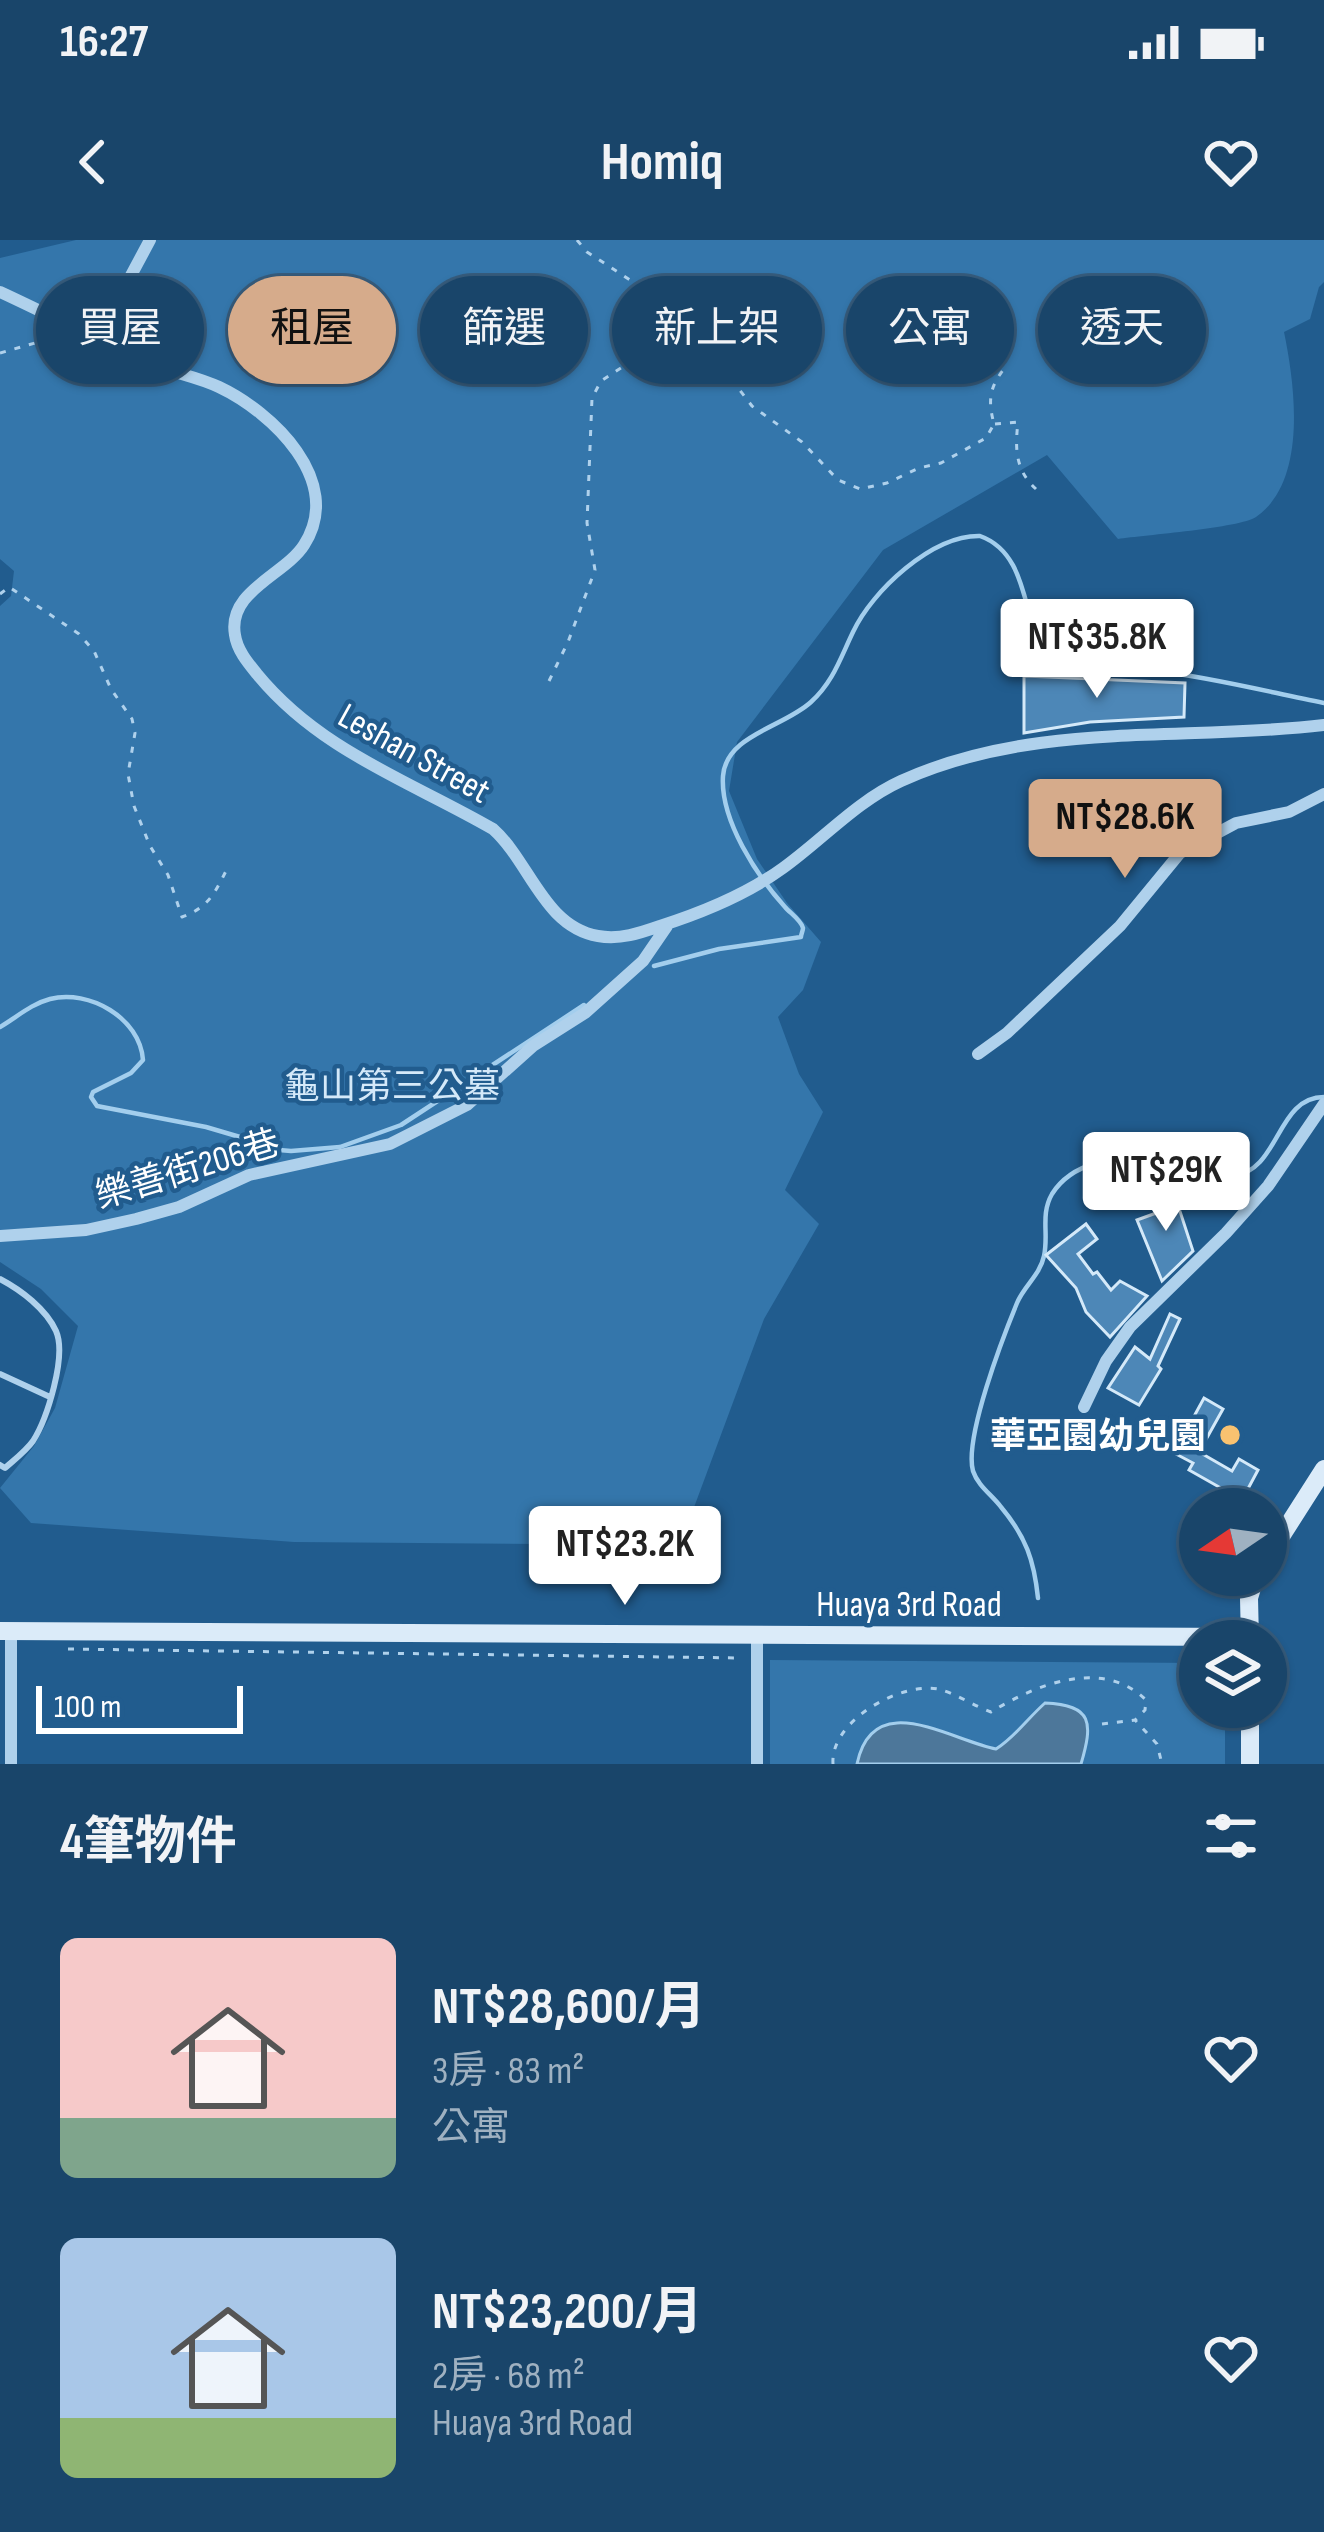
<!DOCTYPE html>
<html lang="zh-TW">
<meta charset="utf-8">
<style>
body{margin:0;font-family:"Sofia Sans Condensed","Noto Sans TC",sans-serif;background:#224c70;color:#f1f3f6;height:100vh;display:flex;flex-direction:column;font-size:45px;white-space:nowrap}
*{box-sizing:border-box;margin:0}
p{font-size:39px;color:#9fb1c1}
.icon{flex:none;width:66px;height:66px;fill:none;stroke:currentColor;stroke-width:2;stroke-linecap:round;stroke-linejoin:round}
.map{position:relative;height:1524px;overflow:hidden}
.details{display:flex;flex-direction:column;background:#19456a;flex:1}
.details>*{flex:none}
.banner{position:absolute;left:36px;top:36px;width:1254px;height:108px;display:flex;gap:24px}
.needle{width:78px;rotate:257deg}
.tools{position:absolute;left:1179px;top:1248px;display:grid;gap:24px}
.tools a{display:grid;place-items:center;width:108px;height:108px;border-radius:50%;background:#19456a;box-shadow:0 3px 9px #0004,0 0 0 3px #375d7e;font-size:60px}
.scale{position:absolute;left:36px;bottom:30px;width:207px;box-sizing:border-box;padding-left:12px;border:6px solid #fff;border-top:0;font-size:33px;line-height:42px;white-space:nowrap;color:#fff;-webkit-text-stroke:9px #215c8e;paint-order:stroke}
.price{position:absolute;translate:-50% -102px;padding:0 27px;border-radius:12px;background:#fff;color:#222;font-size:39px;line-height:78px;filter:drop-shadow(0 3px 6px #0008)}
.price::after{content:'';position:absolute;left:50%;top:72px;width:36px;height:27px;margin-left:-18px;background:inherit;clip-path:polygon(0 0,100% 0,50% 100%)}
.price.selected{background:#d6ab8b;color:#111}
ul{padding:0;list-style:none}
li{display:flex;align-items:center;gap:36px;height:300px;padding:0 60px}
li span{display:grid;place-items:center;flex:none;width:336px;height:240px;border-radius:18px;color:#555}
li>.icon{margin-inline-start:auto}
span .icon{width:144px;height:144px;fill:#fffc;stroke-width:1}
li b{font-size:51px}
h2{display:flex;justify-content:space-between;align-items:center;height:144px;padding:0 60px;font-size:51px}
.chip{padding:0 42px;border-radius:54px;background:#19456a;box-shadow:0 3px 9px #0004,0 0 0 3px #375d7e;font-size:42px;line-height:108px}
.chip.selected{background:#d6ab8b;color:#111}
.status{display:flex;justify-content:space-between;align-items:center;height:84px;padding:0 60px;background:#19456a;direction:ltr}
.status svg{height:33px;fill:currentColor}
header{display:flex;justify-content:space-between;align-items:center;height:156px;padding:0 60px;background:#19456a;font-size:54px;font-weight:700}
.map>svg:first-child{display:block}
.green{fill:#3476ab}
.water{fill:#4d779a;stroke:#a3ceed;stroke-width:3}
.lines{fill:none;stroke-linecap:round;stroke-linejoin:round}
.stream{stroke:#a3ceed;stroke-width:4.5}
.building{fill:#4d87b7;stroke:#d4e9f9;stroke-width:3}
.path{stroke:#afd1ec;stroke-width:3;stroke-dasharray:6 9;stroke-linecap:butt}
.lane{stroke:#afd1ec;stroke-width:6}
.street{stroke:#afd1ec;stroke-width:12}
.secondary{stroke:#dbebf9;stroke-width:18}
.poi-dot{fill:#f9c270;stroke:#215c8e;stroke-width:4.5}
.labels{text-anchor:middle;stroke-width:9;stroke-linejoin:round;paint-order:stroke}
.street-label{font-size:36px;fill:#fff;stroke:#215c8e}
.park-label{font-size:36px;fill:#d4e9f9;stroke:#215c8e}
.poi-label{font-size:36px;font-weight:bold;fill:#fff;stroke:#215c8e;text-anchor:end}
</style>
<div class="status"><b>16:27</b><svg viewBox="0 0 49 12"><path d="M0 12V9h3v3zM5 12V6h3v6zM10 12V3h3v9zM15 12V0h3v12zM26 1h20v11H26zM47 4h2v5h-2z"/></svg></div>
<header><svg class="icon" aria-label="back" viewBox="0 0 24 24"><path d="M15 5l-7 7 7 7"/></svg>Homiq<svg class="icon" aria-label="heart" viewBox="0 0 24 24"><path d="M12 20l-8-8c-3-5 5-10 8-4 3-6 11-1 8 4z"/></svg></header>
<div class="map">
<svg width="1324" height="1524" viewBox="0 0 1324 1524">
<rect width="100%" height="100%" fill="#215c8e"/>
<path class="green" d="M 76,0 L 1324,0 L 1324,42 L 1319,47 L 1310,79 L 1284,92 C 1295,145 1308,241 1256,277 C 1240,288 1144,295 1118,299 L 1047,215 L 883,310 L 737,502 L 729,551 L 757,619 L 787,663 L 821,702 L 803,750 L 778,777 L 799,834 L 823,872 L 785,950 L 819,984 L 764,1079 L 680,1305 L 294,1302 L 31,1283 L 0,1248 L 34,1206 L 55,1168 L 78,1086 L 41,1049 L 0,1022 L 0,366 L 11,356 L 14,331 L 0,319 L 0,18 Z
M 770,1420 L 1200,1423 L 1200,1467 L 1225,1467 L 1225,1524 L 770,1524 Z"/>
<path class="water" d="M 1045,1463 C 1093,1465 1093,1483 1081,1524 L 857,1524 C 873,1447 950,1500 996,1509 C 1015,1497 1028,1478 1045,1463 Z"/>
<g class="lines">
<path class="stream" d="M 654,726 L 719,709 L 801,697 C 801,694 803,691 803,688 C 801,680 790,673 785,667 C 757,636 720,580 723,536 C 726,495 784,487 811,462 C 833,442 840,419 853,392 C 872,351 932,295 980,296 C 1033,315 1021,390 1048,413 C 1070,431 1129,427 1158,431 C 1214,438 1269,452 1324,463
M 0,787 C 17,777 31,764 50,759 C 89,749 140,778 143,820 L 131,833 L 93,852 L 91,857 L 97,866 L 206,887 L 240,897 L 255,908 L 291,911 L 340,907 L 401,885 L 584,765
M 1038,1358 C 1034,1320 1026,1297 1001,1267 C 992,1255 978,1246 973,1231 C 964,1198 1003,1097 1017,1063 C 1024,1046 1040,1035 1044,1016 C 1049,994 1040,975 1052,954 C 1062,938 1079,928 1096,923 C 1142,910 1187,942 1233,936 C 1280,931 1276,857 1324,857"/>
</g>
<path class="building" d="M 1024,436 L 1185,443 L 1184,477 L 1090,482 L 1024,493 Z
M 1172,947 L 1193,1011 L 1162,1041 L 1137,980 L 1159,972 L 1152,955 Z
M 1086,984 L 1097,999 L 1078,1014 L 1093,1034 L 1097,1032 L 1111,1050 L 1120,1041 L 1147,1056 L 1110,1097 L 1086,1072 L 1076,1048 L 1046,1015 Z
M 1170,1074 L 1180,1079 L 1158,1126 L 1161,1129 L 1139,1165 L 1108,1148 L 1135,1107 L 1150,1119 Z
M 1204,1158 L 1223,1169 L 1199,1212 L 1232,1231 L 1239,1219 L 1258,1230 L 1242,1260 L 1189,1230 L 1193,1223 L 1174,1213 Z"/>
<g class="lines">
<path class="path" d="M 577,0 L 587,12 L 661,60 L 689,84 L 752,166 L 802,202 L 838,240 L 860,249 L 887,243 L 919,228 L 941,223 L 986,198 L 994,184 C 988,161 989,148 1004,129 L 1004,118
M 0,113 L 35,103 L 54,90
M 995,184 L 1018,182 C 1015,208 1015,230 1036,249
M 0,354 L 9,347 L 79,394 L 94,411 L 111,449 L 132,479 L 135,493 L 128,534 L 134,566 L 150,606 L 168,635 L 182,677 C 207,668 214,655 226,631
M 549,441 L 568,402 L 595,330 L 587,283 L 592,158 L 601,141 L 687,85
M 68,1409 L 742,1418
M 1102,1484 L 1135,1480 L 1157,1504 L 1162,1524
M 833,1524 C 830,1481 900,1442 938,1449 C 955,1453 974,1466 991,1472 C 1035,1445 1102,1417 1146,1460 L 1145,1470 L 1135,1480"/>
<path class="lane" d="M 0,1039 C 21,1050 46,1069 56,1091 C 67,1116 47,1179 33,1201 C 26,1211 14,1220 5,1228 L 0,1225
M 0,1134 L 50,1157"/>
<path class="street" d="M 0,52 C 50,75 99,101 150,123 C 172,133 196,136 219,147 C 272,172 345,241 304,305 C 285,335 227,351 235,395 C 237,410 248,423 257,434 C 320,511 410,541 493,589 C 530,622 544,687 598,696 C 620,700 640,693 660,686 C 704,672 746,655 783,628 C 822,600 857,561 901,541 C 1035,480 1183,502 1324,485
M 91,95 L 105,84 L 150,0
M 978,814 L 1007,793 L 1120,686 L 1180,613 L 1236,583 L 1289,572 L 1324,554
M 0,996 L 86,990 L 136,979 L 179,967 L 249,935 L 390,904 L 467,865 L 533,806 L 585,773 L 643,721 L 667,686
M 1084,1167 L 1106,1121 L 1130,1087 L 1226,993 L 1268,946 L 1324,864
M 11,1524 L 11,1391
M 757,1524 L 757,1396"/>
<path class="secondary" d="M 1266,1320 L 1324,1229
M 0,1391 L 1250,1397
M 1250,1401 L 1249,1358 L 1256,1335
M 1250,1467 L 1250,1524"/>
</g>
<circle class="poi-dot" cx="1230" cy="1195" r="12"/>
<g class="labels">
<g class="street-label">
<text transform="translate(415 512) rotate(29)" y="13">Leshan Street</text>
<text transform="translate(187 928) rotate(-17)" y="13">樂善街206巷</text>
<text x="909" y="1376">Huaya 3rd Road</text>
</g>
<g class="park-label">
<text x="392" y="858">龜山第三公墓</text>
</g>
<g class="poi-label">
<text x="1206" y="1208">華亞園幼兒園</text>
</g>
</g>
</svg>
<div class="tools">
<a><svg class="needle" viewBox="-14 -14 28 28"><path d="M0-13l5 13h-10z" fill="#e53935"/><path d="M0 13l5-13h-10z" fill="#9fb1c1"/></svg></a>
<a><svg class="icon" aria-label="layers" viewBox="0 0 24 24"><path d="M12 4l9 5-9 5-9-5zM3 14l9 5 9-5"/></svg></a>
</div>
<div class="scale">100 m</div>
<b class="price" style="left:1097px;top:461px">NT$35.8K</b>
<b class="price selected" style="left:1125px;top:641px">NT$28.6K</b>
<b class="price" style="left:1166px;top:994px">NT$29K</b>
<b class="price" style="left:625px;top:1368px">NT$23.2K</b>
<div class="banner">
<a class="chip">買屋</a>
<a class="chip selected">租屋</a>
<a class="chip">篩選</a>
<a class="chip">新上架</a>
<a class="chip">公寓</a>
<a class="chip">透天</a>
</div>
</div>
<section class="details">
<h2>4筆物件<svg class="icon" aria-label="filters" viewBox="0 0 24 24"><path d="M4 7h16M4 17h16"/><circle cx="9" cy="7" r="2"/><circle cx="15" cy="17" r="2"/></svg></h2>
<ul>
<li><span style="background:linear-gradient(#f6c9c9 75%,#7fa58c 0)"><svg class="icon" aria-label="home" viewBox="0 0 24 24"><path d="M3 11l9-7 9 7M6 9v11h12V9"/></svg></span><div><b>NT$28,600/月</b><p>3房 · 83 m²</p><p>公寓</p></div><svg class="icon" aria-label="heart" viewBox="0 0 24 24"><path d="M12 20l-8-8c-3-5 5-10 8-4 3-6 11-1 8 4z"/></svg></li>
<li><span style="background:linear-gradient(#a9c7e8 75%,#8fb573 0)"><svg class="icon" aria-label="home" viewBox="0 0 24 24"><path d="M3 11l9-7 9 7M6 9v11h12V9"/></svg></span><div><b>NT$23,200/月</b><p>2房 · 68 m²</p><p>Huaya 3rd Road</p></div><svg class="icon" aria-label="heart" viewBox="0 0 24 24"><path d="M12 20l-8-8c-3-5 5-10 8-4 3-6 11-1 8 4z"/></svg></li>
</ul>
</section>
